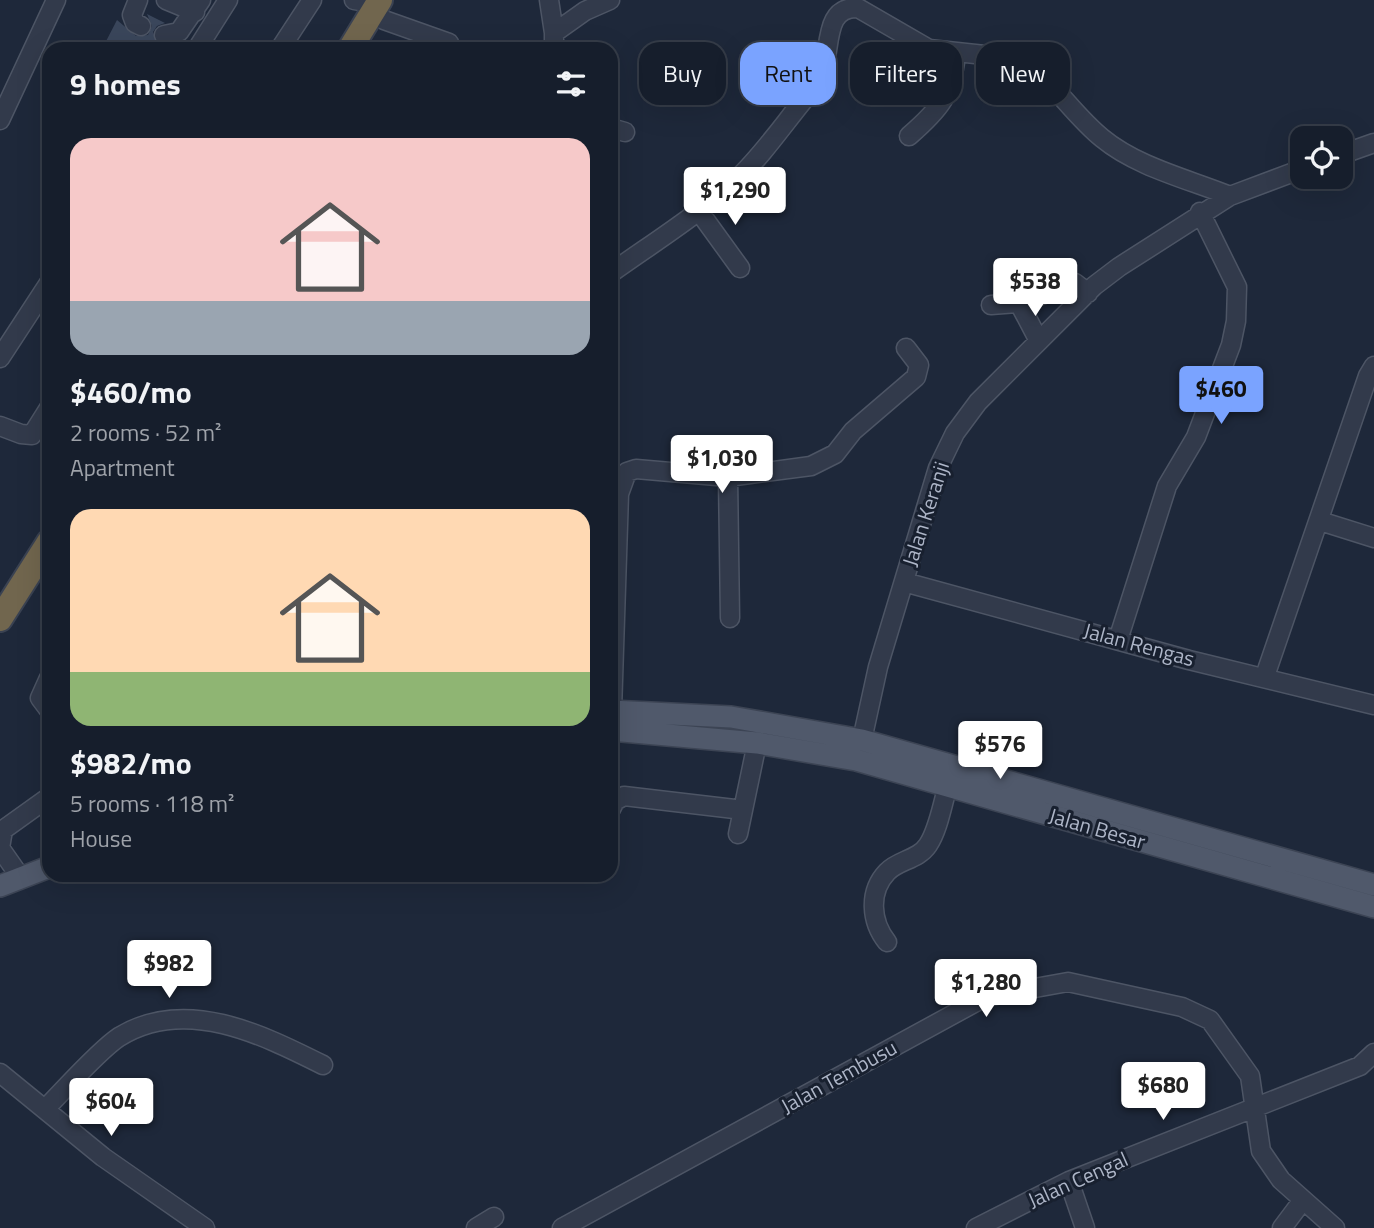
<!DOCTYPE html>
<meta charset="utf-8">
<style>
body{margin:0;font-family:"Titillium Web",sans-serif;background:#232b38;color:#f1f3f6;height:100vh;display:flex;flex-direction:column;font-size:26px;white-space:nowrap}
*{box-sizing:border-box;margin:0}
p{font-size:23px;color:#9ea2a9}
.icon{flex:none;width:38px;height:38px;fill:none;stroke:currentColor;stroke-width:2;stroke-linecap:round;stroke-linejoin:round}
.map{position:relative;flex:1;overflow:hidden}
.side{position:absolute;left:42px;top:42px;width:576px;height:840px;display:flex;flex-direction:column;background:#161e2c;border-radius:21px;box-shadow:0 7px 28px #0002,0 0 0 2px #353c48}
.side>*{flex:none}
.banner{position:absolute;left:639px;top:42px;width:630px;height:63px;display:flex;gap:14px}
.tools{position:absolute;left:1290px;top:126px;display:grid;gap:14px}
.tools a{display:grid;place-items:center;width:63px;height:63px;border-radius:14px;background:#161e2c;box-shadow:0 7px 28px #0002,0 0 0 2px #353c48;font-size:35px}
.price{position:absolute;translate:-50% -60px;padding:0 16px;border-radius:7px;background:#fff;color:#222;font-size:23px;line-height:46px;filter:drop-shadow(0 2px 4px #0008)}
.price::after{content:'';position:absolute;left:50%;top:42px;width:21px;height:16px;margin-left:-10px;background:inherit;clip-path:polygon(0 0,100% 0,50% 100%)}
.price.on{background:#7aa3ff;color:#111}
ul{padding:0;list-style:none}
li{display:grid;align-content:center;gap:14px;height:371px;padding:0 28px}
li span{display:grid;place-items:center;height:217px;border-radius:21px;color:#555}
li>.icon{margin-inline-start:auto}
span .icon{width:126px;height:126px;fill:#fffc;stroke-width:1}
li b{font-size:30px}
h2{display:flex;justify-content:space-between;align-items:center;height:84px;padding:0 28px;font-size:30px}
.chip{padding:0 24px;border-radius:21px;background:#161e2c;box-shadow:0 7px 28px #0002,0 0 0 2px #353c48;font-size:24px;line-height:63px}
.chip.on{background:#7aa3ff;color:#111}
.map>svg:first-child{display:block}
.building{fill:#3a465b}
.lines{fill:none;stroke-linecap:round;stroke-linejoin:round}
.minor-casing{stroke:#4d5565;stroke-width:21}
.major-casing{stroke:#3c4454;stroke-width:24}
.highway-casing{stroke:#3a4252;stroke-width:28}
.minor{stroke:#323a4b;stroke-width:18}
.major{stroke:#50596b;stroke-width:21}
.highway{stroke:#71664e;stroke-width:24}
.labels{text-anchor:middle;stroke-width:6;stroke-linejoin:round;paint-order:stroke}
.street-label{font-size:21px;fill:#adb5c7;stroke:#18202f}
</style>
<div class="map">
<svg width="1374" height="1228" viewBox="0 0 1374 1228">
<rect width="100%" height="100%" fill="#1e283a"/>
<path class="building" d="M 147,14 L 165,23 L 157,26 L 153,32 L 159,45 L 157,49 L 102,49 L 117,20 L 136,36 L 148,35 L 152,26 Z"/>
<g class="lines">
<g class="minor-casing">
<path id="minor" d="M 138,0 L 132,15 L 135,23 L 141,26
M 166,0 L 195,12
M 354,0 L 378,4
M 549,0 L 554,33
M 384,20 L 449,43
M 164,35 L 179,32 L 201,0
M 197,49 L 228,0
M 280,49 L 312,0
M 554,49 L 554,33 L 585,11 L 610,0
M 0,120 L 56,0
M 611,128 L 625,132
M 909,136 C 940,109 952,95 956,54
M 1340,155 L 1374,143
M 698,210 L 740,268
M 611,273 C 653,243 698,215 736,180 C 762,156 783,125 806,97 C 812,89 819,80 823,70 C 831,47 824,6 858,8 L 929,49 L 1021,59 C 1051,78 1073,115 1102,138 C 1137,167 1188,179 1230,196
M 1019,303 L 1039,341
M 991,305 L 1019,303 L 1075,283 L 1088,293
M 0,358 L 49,283
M 0,426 L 21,434 L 32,435 L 49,408
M 728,477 L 730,618
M 1320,521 L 1374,538
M 904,582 L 1189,660 L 1374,705
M 1118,640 L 1167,486 L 1196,437 L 1231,345 L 1236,321 L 1237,287 L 1200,212
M 1265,676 L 1368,376 L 1374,366
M 49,678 L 40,698 L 49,710
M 612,711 L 619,494 L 627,472 L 636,469 L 728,477 L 811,466 L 835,454 L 853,431 L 916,377 L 919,365 L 906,348
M 862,740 L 878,667 L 938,468 L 955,433 L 978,402 L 1094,286 L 1119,267 L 1230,196 L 1302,169
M 611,809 L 615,801 L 624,796 L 743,810
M 738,834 L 757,743
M 21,878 L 0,848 L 3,830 L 49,797
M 887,942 C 871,922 868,892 887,872 C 898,860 918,860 928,845 C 938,830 942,806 947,789
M 0,1073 L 103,1157 L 205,1228
M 45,1109 C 64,1090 98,1051 119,1037 C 185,996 261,1034 323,1065
M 1069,1181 L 1085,1228
M 476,1228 L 494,1217
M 562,1228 L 985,997 L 1068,982 L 1182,1007 L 1210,1020 L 1250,1076 L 1261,1151 L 1281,1180 L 1335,1228
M 976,1228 L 1069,1181 L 1360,1066 L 1374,1053
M 1282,1228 L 1303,1200"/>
</g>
<g class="major-casing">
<path id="major" d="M 611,711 L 731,717 L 862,740 L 1374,885
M 611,730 L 757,743 L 856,760 L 1374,907
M 0,886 L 49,867"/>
</g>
<g class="highway-casing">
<path id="highway" d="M 350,49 L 380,0
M 0,619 L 49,542"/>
</g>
<use href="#minor" class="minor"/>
<use href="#major" class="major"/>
<use href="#highway" class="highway"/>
</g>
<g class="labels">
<g class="street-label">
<text transform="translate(926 514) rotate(-72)" y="7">Jalan Keranji</text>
<text transform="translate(1139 645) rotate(15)" y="7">Jalan Rengas</text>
<text transform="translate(1097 829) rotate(16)" y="7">Jalan Besar</text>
<text transform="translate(839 1077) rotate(-29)" y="7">Jalan Tembusu</text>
<text transform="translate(1078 1180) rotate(-24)" y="7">Jalan Cengal</text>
</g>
</g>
</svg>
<div class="tools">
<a><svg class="icon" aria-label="locate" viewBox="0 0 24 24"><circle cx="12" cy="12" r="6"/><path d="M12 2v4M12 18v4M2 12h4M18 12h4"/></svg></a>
</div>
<b class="price" style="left:735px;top:227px">$1,290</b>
<b class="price" style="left:1035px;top:318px">$538</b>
<b class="price on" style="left:1221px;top:426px">$460</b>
<b class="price" style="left:722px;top:495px">$1,030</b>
<b class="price" style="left:1000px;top:781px">$576</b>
<b class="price" style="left:169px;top:1000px">$982</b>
<b class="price" style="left:986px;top:1019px">$1,280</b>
<b class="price" style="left:1163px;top:1122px">$680</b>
<b class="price" style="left:111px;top:1138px">$604</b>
<div class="banner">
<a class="chip">Buy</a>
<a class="chip on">Rent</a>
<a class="chip">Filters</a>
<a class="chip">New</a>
</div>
<section class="side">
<h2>9 homes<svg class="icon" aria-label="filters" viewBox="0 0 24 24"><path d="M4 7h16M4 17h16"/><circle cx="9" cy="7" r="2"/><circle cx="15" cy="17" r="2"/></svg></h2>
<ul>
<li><span style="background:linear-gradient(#f6c9c9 75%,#9aa5b1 0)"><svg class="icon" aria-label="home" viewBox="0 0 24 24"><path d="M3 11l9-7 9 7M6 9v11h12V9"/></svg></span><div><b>$460/mo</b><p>2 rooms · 52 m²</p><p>Apartment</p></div></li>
<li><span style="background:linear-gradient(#ffd9b3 75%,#8fb573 0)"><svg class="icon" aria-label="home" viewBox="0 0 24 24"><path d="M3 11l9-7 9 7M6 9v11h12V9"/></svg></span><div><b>$982/mo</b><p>5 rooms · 118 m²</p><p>House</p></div></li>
</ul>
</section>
</div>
